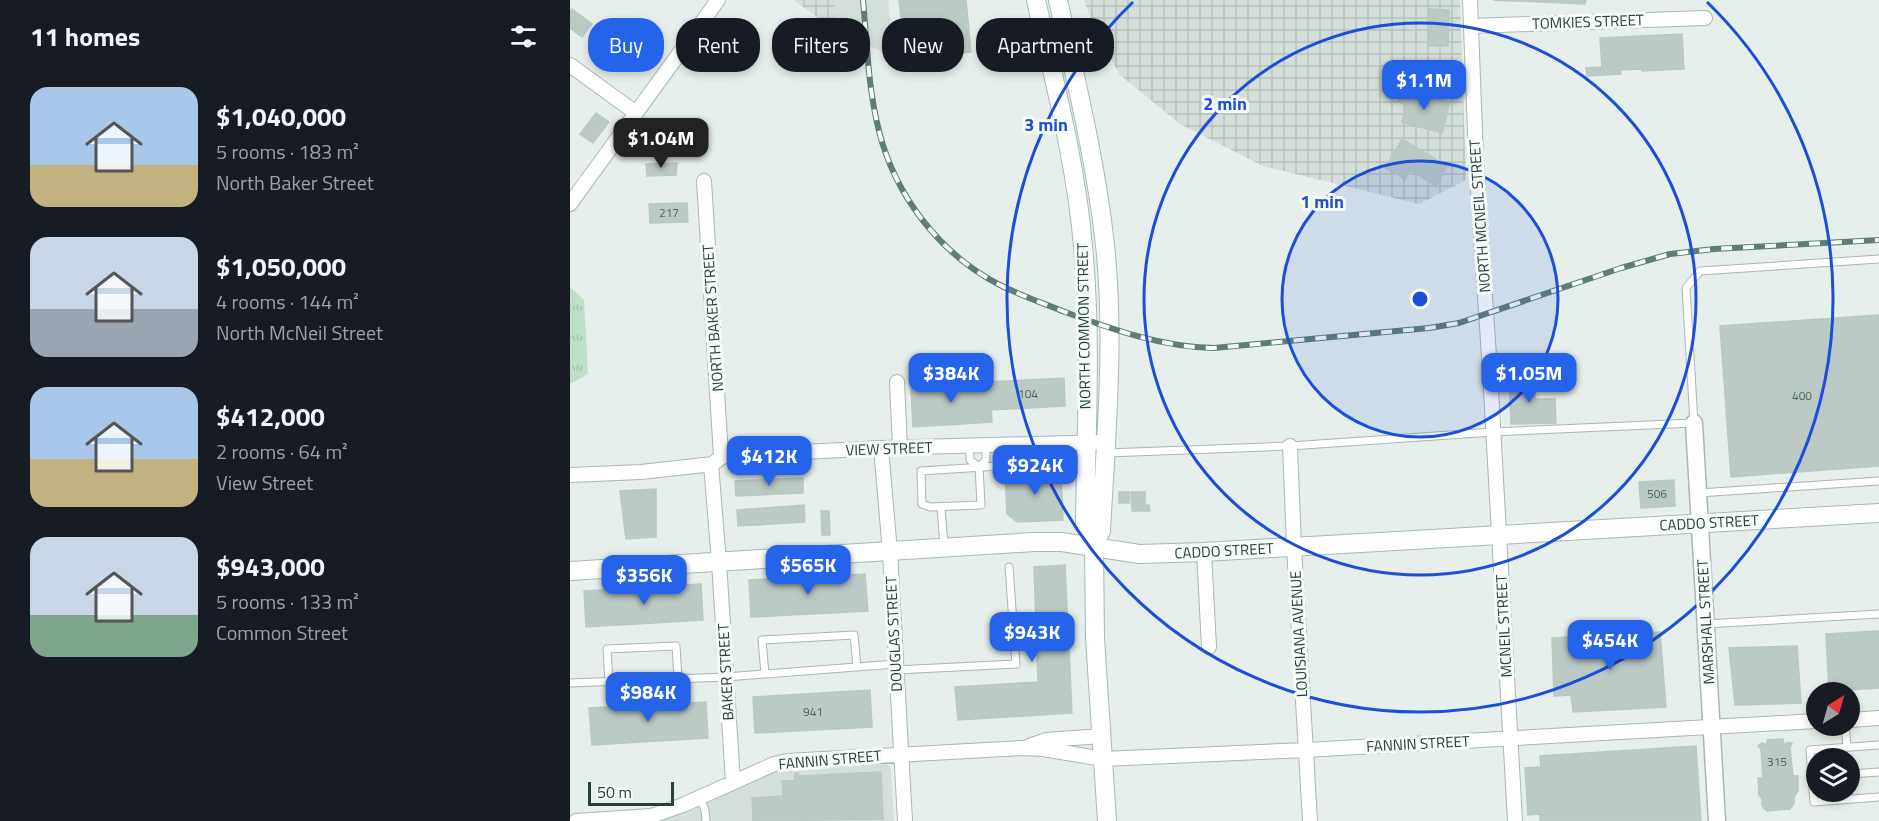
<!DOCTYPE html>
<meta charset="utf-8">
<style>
body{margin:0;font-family:"Titillium Web",sans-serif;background:#242831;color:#f1f3f6;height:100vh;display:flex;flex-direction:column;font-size:22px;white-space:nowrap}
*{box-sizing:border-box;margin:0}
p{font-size:20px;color:#9ea1a6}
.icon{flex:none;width:33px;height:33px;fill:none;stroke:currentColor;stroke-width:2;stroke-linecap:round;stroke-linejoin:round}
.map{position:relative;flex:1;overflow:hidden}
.sheet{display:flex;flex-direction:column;background:#171b24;width:570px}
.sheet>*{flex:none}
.top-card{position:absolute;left:18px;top:18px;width:570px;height:54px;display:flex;gap:12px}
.needle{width:39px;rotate:37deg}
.buttons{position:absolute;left:1236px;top:682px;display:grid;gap:12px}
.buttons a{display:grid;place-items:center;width:54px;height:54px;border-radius:50%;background:#171b24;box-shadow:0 3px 9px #0003;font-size:30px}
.scale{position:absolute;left:18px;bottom:15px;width:86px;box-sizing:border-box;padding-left:6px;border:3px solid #24423a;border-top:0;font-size:16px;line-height:21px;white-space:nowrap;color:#24423a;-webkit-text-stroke:4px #f7fbf9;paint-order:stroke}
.price{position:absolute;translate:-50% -51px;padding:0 14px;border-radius:12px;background:#2563eb;color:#fff;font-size:20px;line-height:39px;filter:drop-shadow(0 2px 3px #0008)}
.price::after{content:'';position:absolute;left:50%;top:36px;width:18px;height:14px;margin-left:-9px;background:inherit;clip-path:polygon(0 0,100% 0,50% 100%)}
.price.current{background:#222;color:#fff}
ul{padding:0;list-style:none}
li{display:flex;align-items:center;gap:18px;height:150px;padding:0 30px}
li span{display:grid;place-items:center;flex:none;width:168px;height:120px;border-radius:18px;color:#555}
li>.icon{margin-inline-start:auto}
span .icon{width:72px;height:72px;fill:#fffc;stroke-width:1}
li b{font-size:26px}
h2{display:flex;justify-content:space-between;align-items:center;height:72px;padding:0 30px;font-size:26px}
.pill{padding:0 21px;border-radius:24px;background:#171b24;box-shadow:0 3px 9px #0003;font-size:21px;line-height:54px}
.pill.current{background:#2563eb;color:#fff}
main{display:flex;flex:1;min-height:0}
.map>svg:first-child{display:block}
.built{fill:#d4dfda}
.industrial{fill:url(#industrial-grid)}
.park{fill:url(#park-tufts)}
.building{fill:#bbcac4;stroke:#b8c9c2;stroke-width:1.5}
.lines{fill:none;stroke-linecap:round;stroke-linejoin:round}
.service-casing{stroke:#a8b8b2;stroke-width:9}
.minor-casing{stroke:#a8b8b2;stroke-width:16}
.tertiary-casing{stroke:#a8b8b2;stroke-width:19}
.secondary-casing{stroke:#a4bbb3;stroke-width:20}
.service{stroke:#fff;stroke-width:7}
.minor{stroke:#fff;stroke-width:14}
.tertiary{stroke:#fff;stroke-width:16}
.secondary{stroke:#fff;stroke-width:18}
.rail-casing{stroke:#5f7d75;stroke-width:6}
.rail{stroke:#f7fbf9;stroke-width:4;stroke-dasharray:11;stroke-linecap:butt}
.ring{fill:none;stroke:#1d4ed8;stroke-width:3}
.labels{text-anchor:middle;stroke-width:6;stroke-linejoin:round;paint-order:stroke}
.number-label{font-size:12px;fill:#4a645c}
.street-label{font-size:15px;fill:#24423a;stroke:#f7fbf9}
.centre{fill:#1d4ed8;stroke:#f7fbf9;stroke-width:3}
.ring-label{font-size:18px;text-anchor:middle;font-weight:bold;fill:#1d4ed8;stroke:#f7fbf9;stroke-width:6;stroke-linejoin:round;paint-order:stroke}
</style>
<main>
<section class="sheet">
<h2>11 homes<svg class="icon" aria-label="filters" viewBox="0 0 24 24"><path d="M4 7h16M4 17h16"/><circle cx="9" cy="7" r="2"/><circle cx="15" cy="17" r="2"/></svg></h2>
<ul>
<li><span style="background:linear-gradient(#a9c7e8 65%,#c2b280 0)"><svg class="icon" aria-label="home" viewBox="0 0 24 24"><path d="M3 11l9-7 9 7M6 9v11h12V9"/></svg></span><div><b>$1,040,000</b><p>5 rooms · 183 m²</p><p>North Baker Street</p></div></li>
<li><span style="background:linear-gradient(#c9d6e8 60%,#9aa5b1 0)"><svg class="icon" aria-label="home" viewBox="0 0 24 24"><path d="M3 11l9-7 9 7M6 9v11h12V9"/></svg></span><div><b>$1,050,000</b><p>4 rooms · 144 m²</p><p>North McNeil Street</p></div></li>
<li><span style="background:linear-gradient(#a9c7e8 60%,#c2b280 0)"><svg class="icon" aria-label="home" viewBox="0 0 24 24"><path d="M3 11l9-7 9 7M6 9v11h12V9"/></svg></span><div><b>$412,000</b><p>2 rooms · 64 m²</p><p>View Street</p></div></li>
<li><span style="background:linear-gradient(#c9d6e8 65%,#7fa58c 0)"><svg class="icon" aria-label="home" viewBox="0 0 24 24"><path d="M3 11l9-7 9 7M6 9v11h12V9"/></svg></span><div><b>$943,000</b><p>5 rooms · 133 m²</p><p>Common Street</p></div></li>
</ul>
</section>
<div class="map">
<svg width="1309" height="821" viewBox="0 0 1309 821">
<defs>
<pattern id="industrial-grid" width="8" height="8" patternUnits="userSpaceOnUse" patternTransform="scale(1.5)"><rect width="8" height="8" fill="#d4dfda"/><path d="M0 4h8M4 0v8" fill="none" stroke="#b6c1bc"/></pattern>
<pattern id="park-tufts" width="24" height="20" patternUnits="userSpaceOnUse" patternTransform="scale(1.5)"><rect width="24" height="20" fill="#bfe0c8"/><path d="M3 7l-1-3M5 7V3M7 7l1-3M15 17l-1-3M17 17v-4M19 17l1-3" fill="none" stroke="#a4c1ad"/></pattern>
</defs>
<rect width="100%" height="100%" fill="#e6efeb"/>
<path class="built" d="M 265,0 L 318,0 L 324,57 L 267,32 Z
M 315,763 L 321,768 L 324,821 L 78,821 L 96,819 L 212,766 Z"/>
<path class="industrial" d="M 224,0 L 265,0 L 267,32 Z
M 514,0 L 890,0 L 896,180 L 849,204 L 693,166 L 610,124 L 550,75 L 528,37 Z"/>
<path class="park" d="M 0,287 L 14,300 L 18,374 L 0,384 Z"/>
<path class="building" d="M 329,0 L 396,0 L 401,52 L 336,58 Z
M 923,0 L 1016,0 L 1015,4 Z
M 2,9 L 22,24 L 12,37 L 0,28 L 0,12 Z
M 859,9 L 879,10 L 878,46 L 858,46 Z
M 37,24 L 48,33 L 36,49 L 25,41 Z
M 1112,34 L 1114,69 L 1072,71 L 1072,69 L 1050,70 L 1051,74 L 1017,76 L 1016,68 L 1032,67 L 1030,38 Z
M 832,89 L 880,102 L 872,133 L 832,122 L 836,104 L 828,102 Z
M 26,113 L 39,122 L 23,143 L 10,134 Z
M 832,139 L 877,166 L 866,186 L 840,170 L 835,179 L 815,168 Z
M 107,163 L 106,175 L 77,176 L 76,164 Z
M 117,203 L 118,222 L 80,223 L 79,204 Z
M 1309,315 L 1309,466 L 1161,477 L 1150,326 Z
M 494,378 L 495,406 L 421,410 L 420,382 Z
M 964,378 L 965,399 L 985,399 L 986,423 L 941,424 L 939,379 Z
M 420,382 L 422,422 L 343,427 L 341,387 Z
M 491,470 L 493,520 L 447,522 L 437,514 L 435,473 Z
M 233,478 L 233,493 L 166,496 L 165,481 Z
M 1104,480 L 1105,506 L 1071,508 L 1069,482 Z
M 86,489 L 86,537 L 56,539 L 50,491 Z
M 549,492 L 559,492 L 559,503 L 549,503 Z
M 561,492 L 575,492 L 575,505 L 579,505 L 580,511 L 562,511 Z
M 234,505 L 235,522 L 168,526 L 167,510 Z
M 251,511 L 259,511 L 260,535 L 252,535 Z
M 495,565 L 502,713 L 388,720 L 385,687 L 468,682 L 464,567 Z
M 295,574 L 298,611 L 181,617 L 179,580 Z
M 131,584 L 133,620 L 16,627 L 14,591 Z
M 1309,631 L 1309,688 L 1259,691 L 1256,634 Z
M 1090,632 L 1096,707 L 1003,712 L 1001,695 L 984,696 L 982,638 Z
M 1227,646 L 1231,703 L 1165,705 L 1159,648 Z
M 300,690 L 302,727 L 185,733 L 183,697 Z
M 136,702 L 138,738 L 22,745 L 19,708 Z
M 1213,739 L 1214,745 L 1218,742 L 1222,743 L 1220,748 L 1223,776 L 1228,776 L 1228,791 L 1224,797 L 1224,804 L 1220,809 L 1197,811 L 1192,806 L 1192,799 L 1189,795 L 1188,778 L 1193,778 L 1191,749 L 1188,746 L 1192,743 L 1197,745 L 1197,740 Z
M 1126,746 L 1131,821 L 970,821 L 970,814 L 958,815 L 955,768 L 971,767 L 970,756 Z
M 311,772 L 313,819 L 183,821 L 182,798 L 213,796 L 212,781 L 225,781 L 224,774 L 228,773 L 229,776 Z"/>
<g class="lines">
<g class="service-casing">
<path id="service" d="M 399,446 L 400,460 L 409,467 L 416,460 L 416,445
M 537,453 L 720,446 L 923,432 L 1124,423 L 1116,288 L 1130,271 L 1309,259
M 409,467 L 411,505 L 360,507 L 352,504 L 351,471 L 473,463
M 1129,493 L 1309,481
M 371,508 L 374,545
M 1136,624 L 1309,614
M 326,670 L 446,664 L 439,567
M 195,674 L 192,640 L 284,635 L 287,667
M 39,682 L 37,649 L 106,646 L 108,679
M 0,683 L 156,677 L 325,664
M 1275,726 L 1277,747
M 1280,774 L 1309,772
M 1246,776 L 1242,777 L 1240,750 L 1309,745
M 1242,777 L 1244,802 L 1309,797
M 130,798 L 135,810 L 136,821"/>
</g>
<g class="minor-casing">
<path id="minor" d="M 900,0 L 906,159 L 920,372 L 945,821
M 901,26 L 1135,18
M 0,65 L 66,113
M 134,181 L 151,456
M 0,204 L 148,0
M 327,382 L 330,448
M 720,446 L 724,547 L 740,821
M 311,448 L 320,552 L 335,821
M 141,464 L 149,562 L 163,782
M 0,475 L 71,472 L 143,464 C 153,454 159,454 173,455 L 311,448 L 535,442
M 634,552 L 639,647
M 1280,720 L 1309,718
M 459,746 L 476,740 L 532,736
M 6,821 L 81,816 L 113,805 L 204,764 L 217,761 L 451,748 L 473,749 L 533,759 L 736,750 L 1246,721"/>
</g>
<g class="tertiary-casing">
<path id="tertiary" d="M 1124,423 L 1147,821"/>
</g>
<g class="secondary-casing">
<path id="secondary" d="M 466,0 C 484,81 506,163 513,246 C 522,338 516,431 515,524 L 524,546 L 525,638 L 537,821
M 488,0 C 506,81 526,162 535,245 C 545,338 536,437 531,531 L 524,546
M 0,571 L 464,542 L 492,542 L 569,554 L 634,552 L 1309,513"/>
</g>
<use href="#service" class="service"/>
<use href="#minor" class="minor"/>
<use href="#tertiary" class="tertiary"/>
<use href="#secondary" class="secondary"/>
<g class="rail-casing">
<path id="rail" d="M 293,0 C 297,43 298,88 309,131 C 325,195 369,253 428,284 C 449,295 473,303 495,312 C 544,330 592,347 644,348 L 859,328 L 889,323 L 1051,268 L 1100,254 L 1144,249 L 1309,240"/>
</g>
<use href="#rail" class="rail"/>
</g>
<circle cx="850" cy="299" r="138" fill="#1d4ed8" fill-opacity=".12"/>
<g class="ring">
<circle cx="850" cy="299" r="138"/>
<circle cx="850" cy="299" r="276"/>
<path d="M1137 2A413 413 0 1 1 563 2"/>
</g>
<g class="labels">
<g class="number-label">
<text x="99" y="217">217</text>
<text x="458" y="398">104</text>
<text x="1232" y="400">400</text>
<text x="1087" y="498">506</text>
<text x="243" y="716">941</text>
<text x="1207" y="766">315</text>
</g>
<g class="street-label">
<text transform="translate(1018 22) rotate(-2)" y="5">TOMKIES STREET</text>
<text transform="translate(910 216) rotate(-94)" y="5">NORTH MCNEIL STREET</text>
<text transform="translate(143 318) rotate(-94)" y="5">NORTH BAKER STREET</text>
<text transform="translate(514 326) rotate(-91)" y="5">NORTH COMMON STREET</text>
<text transform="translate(319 449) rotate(-2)" y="5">VIEW STREET</text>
<text transform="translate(1139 523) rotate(-3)" y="5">CADDO STREET</text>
<text transform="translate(654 551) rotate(-3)" y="5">CADDO STREET</text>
<text transform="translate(1136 622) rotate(-93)" y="5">MARSHALL STREET</text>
<text transform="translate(934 626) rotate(-93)" y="5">MCNEIL STREET</text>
<text transform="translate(324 634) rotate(-93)" y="5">DOUGLAS STREET</text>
<text transform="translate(729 634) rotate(-93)" y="5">LOUISIANA AVENUE</text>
<text transform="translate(156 672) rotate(-93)" y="5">BAKER STREET</text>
<text transform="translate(848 744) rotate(-3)" y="5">FANNIN STREET</text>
<text transform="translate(260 760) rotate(-5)" y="5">FANNIN STREET</text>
</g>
</g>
<circle cx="850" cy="299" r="9" class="centre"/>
<g class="ring-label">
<text x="655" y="110">2 min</text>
<text x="476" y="131">3 min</text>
<text x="752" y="208">1 min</text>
</g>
</svg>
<div class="buttons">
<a><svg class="needle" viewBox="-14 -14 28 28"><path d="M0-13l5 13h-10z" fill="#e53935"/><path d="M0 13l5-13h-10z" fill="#9ea1a6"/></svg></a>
<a><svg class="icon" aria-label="layers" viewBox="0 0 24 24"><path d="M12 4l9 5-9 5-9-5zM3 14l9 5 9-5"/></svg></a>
</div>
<div class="scale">50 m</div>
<b class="price" style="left:854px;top:111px">$1.1M</b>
<b class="price current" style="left:91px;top:169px">$1.04M</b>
<b class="price" style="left:381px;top:404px">$384K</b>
<b class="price" style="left:959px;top:404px">$1.05M</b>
<b class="price" style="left:199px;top:487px">$412K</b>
<b class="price" style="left:465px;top:496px">$924K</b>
<b class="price" style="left:238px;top:596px">$565K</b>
<b class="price" style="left:74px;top:606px">$356K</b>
<b class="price" style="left:462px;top:663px">$943K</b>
<b class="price" style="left:1040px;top:671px">$454K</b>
<b class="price" style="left:78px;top:723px">$984K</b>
<div class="top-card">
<a class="pill current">Buy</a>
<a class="pill">Rent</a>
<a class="pill">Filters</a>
<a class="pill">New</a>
<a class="pill">Apartment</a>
</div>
</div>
</main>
